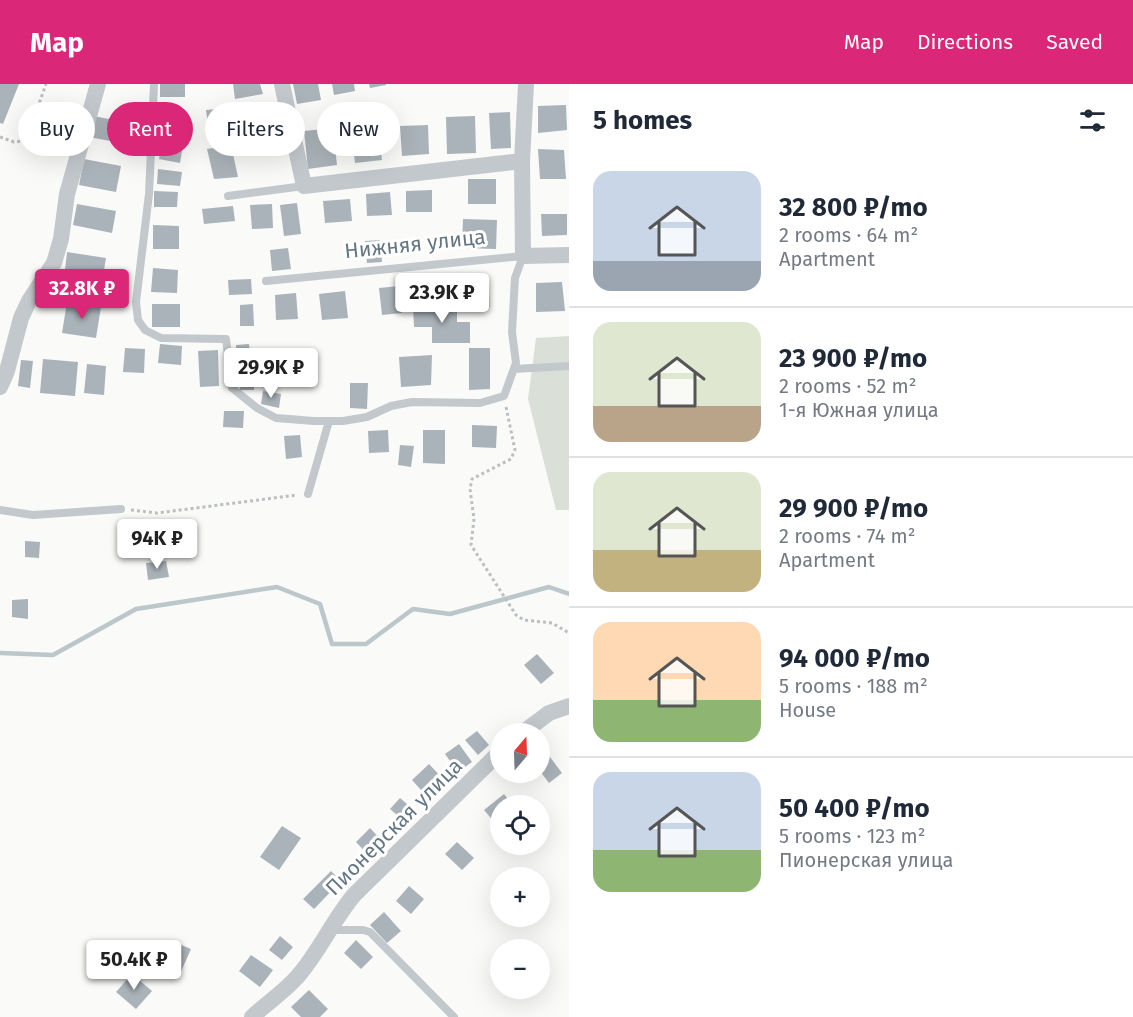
<!DOCTYPE html>
<meta charset="utf-8">
<style>
body{margin:0;font-family:"Fira Sans",sans-serif;background:#f2f2f3;color:#1f2937;height:100vh;display:flex;flex-direction:column;font-size:22px;white-space:nowrap}
*{box-sizing:border-box;margin:0}
p{font-size:20px;color:#747a83}
.icon{flex:none;width:33px;height:33px;fill:none;stroke:currentColor;stroke-width:2;stroke-linecap:round;stroke-linejoin:round}
.map{position:relative;flex:1;overflow:hidden}
.panel{display:flex;flex-direction:column;background:#fff;width:564px}
.panel>*{flex:none}
.top-card{position:absolute;left:18px;top:18px;width:460px;height:54px;display:flex;gap:12px}
.needle{width:39px;rotate:19deg}
.controls{position:absolute;left:490px;top:639px;display:grid;gap:12px}
.controls a{display:grid;place-items:center;width:60px;height:60px;border-radius:50%;background:#fff;box-shadow:0 6px 24px #0002;font-size:30px}
.price{position:absolute;translate:-50% -51px;padding:0 14px;border-radius:6px;background:#fff;color:#222;font-size:20px;line-height:39px;filter:drop-shadow(0 2px 3px #0008)}
.price::after{content:'';position:absolute;left:50%;top:36px;width:18px;height:14px;margin-left:-9px;background:inherit;clip-path:polygon(0 0,100% 0,50% 100%)}
.price.active{background:#db2777;color:#fff}
ul{padding:0;list-style:none}
li{display:flex;align-items:center;gap:18px;height:150px;padding:0 24px}
li+li{border-top:2px solid #e0e1e3}
li span{display:grid;place-items:center;flex:none;width:168px;height:120px;border-radius:18px;color:#555}
li>.icon{margin-inline-start:auto}
span .icon{width:72px;height:72px;fill:#fffc;stroke-width:1}
li b{font-size:26px}
h2{display:flex;justify-content:space-between;align-items:center;height:72px;padding:0 24px;font-size:26px}
.pill{padding:0 21px;border-radius:27px;background:#fff;box-shadow:0 6px 24px #0002;font-size:21px;line-height:54px}
.pill.active{background:#db2777;color:#fff}
header{display:flex;align-items:center;gap:36px;box-sizing:border-box;height:84px;padding:0 30px;background:#db2777;color:#fff}
header strong{font-size:28px}
nav{display:flex;gap:33px;margin-inline-start:auto;font-size:21px}
main{display:flex;flex:1;min-height:0}
.map>svg:first-child{display:block}
.green{fill:#dadfd7}
.lines{fill:none;stroke-linecap:round;stroke-linejoin:round}
.stream{stroke:#bbc7cb;stroke-width:4.5}
.building{fill:#aab3b9}
.path{stroke:#bbbfc2;stroke-width:3;stroke-dasharray:3 3;stroke-linecap:butt}
.lane{stroke:#c3c8cc;stroke-width:8}
.street{stroke:#c3c8cc;stroke-width:16}
.labels{text-anchor:middle;stroke-width:6;stroke-linejoin:round;paint-order:stroke}
.street-label{font-size:21px;fill:#657683;stroke:#fff}
</style>
<header>
<strong>Map</strong>
<nav><a>Map</a><a>Directions</a><a>Saved</a></nav>
</header>
<main>
<div class="map">
<svg width="569" height="933" viewBox="0 0 569 933">
<rect width="100%" height="100%" fill="#fafaf8"/>
<path class="green" d="M 569,252 L 569,426 L 556,426 L 528,315 L 536,254 Z"/>
<g class="lines">
<path class="stream" d="M 0,569 L 53,571 L 136,525 L 277,503 L 320,520 L 332,560 L 366,560 L 413,525 L 450,530 L 549,503 L 569,510"/>
</g>
<path class="building" d="M 0,0 L 19,0 L 3,40 L 0,39 Z
M 160,0 L 185,0 L 185,13 L 160,13 Z
M 233,0 L 260,0 L 263,10 L 235,15 Z
M 293,0 L 318,0 L 321,16 L 297,20 Z
M 332,0 L 354,0 L 355,7 L 334,11 Z
M 369,0 L 386,0 L 386,1 L 370,4 Z
M 265,20 L 268,40 L 246,43 L 244,24 Z
M 566,21 L 567,46 L 538,49 L 538,22 Z
M 228,24 L 230,46 L 209,48 L 206,26 Z
M 510,28 L 511,64 L 491,65 L 489,29 Z
M 93,32 L 125,38 L 121,59 L 89,53 Z
M 475,32 L 476,69 L 447,70 L 446,33 Z
M 428,41 L 429,70 L 402,72 L 400,42 Z
M 333,44 L 337,81 L 308,85 L 304,47 Z
M 378,45 L 382,76 L 355,79 L 351,48 Z
M 162,57 L 183,61 L 180,79 L 159,75 Z
M 231,61 L 238,93 L 214,95 L 207,65 Z
M 538,65 L 564,66 L 566,95 L 540,95 Z
M 84,75 L 121,82 L 116,108 L 79,101 Z
M 158,85 L 182,88 L 180,102 L 157,100 Z
M 468,95 L 496,95 L 496,120 L 468,120 Z
M 432,106 L 432,128 L 406,128 L 406,107 Z
M 154,107 L 178,108 L 177,123 L 154,123 Z
M 390,108 L 392,131 L 367,132 L 366,110 Z
M 350,115 L 352,137 L 325,139 L 323,117 Z
M 297,119 L 301,150 L 284,152 L 280,121 Z
M 77,120 L 116,127 L 112,149 L 73,141 Z
M 272,120 L 273,144 L 252,145 L 250,121 Z
M 233,122 L 235,137 L 204,140 L 202,125 Z
M 541,130 L 567,130 L 567,151 L 542,152 Z
M 463,135 L 497,136 L 496,165 L 462,164 Z
M 153,141 L 179,142 L 179,165 L 153,165 Z
M 380,156 L 382,178 L 367,179 L 365,157 Z
M 288,164 L 291,185 L 272,187 L 270,166 Z
M 67,168 L 106,174 L 103,192 L 65,186 Z
M 153,184 L 178,186 L 177,209 L 151,208 Z
M 251,195 L 252,210 L 229,211 L 228,196 Z
M 562,198 L 565,227 L 536,228 L 536,199 Z
M 489,200 L 490,223 L 472,224 L 471,201 Z
M 399,202 L 402,229 L 382,231 L 379,204 Z
M 345,207 L 348,234 L 322,236 L 319,210 Z
M 296,209 L 298,235 L 276,236 L 275,211 Z
M 67,218 L 101,223 L 96,254 L 62,249 Z
M 152,220 L 180,220 L 180,243 L 152,243 Z
M 253,220 L 254,242 L 240,242 L 240,221 Z
M 413,222 L 457,222 L 457,238 L 470,238 L 470,259 L 432,259 L 432,243 L 414,243 Z
M 160,260 L 182,262 L 181,281 L 158,279 Z
M 249,260 L 251,277 L 236,277 L 236,261 Z
M 125,264 L 145,265 L 144,289 L 123,288 Z
M 469,264 L 490,264 L 490,305 L 469,306 Z
M 218,266 L 219,302 L 200,303 L 198,267 Z
M 432,271 L 431,301 L 401,303 L 399,273 Z
M 43,275 L 78,278 L 75,312 L 40,309 Z
M 21,276 L 33,277 L 30,304 L 18,302 Z
M 87,280 L 106,282 L 104,311 L 84,309 Z
M 240,291 L 254,291 L 254,306 L 240,306 Z
M 350,299 L 368,299 L 367,325 L 350,324 Z
M 263,307 L 281,310 L 279,324 L 261,320 Z
M 224,327 L 244,327 L 243,344 L 223,343 Z
M 472,341 L 497,342 L 496,364 L 472,363 Z
M 388,346 L 389,368 L 369,369 L 368,347 Z
M 423,346 L 445,346 L 445,380 L 423,379 Z
M 300,351 L 302,373 L 286,375 L 284,352 Z
M 400,361 L 414,362 L 411,383 L 398,381 Z
M 25,457 L 40,458 L 39,474 L 25,473 Z
M 166,477 L 169,493 L 148,496 L 146,479 Z
M 28,515 L 28,535 L 12,533 L 12,516 Z
M 537,570 L 554,589 L 541,600 L 524,581 Z
M 477,647 L 489,661 L 478,671 L 465,656 Z
M 459,660 L 472,678 L 458,688 L 445,670 Z
M 547,669 L 562,689 L 549,699 L 540,687 L 540,674 Z
M 429,680 L 447,699 L 429,715 L 412,696 Z
M 504,710 L 514,722 L 501,722 L 501,746 L 484,726 Z
M 400,714 L 415,727 L 405,738 L 390,725 Z
M 282,742 L 301,754 L 279,786 L 260,773 Z
M 370,744 L 386,761 L 371,774 L 356,758 Z
M 457,758 L 474,774 L 462,786 L 445,770 Z
M 331,787 L 341,797 L 314,825 L 303,815 Z
M 409,802 L 424,815 L 411,830 L 396,817 Z
M 384,828 L 401,847 L 387,859 L 370,841 Z
M 280,852 L 293,863 L 282,876 L 269,866 Z
M 169,856 L 191,865 L 180,890 L 158,880 Z
M 356,856 L 373,873 L 361,885 L 344,869 Z
M 251,871 L 273,886 L 260,903 L 239,887 Z
M 132,890 L 152,907 L 136,925 L 116,908 Z
M 309,906 L 328,925 L 320,933 L 301,933 L 291,923 Z"/>
<g class="lines">
<path class="path" d="M 0,53 L 14,58 L 23,57 L 28,51 L 46,0
M 506,323 L 515,366 L 511,375 L 472,395 L 470,405 L 474,435 L 471,461 L 516,531 L 524,536 L 552,539 L 569,549
M 131,426 L 157,429 L 297,411"/>
<path class="lane" d="M 154,0 L 149,110 L 136,218 L 138,236 L 145,246 L 161,254 L 226,255 L 232,304 L 257,324 L 276,334 L 314,337 L 343,337 L 367,333 L 391,322 L 412,318 L 480,319 L 504,312 L 516,279 L 512,248 L 515,194 L 523,172 L 266,197
M 228,112 L 304,102
M 514,285 L 569,282
M 308,410 L 329,337
M 0,426 L 33,431 L 121,425
M 329,846 L 363,846 L 370,848 L 454,933"/>
<path class="street" d="M 282,0 L 304,102 L 522,77
M 526,0 L 522,77 L 523,172 L 569,171
M 0,303 L 7,287 L 21,234 L 29,217 L 54,179 L 61,155 L 67,110 L 98,0
M 521,650 L 549,629 L 569,622
M 252,933 C 267,919 284,908 298,892 C 319,868 333,836 354,811 L 501,667"/>
</g>
<g class="labels">
<g class="street-label">
<text transform="translate(415 160) rotate(-6)" y="7">Нижняя улица</text>
<text transform="translate(394 743) rotate(-45)" y="7">Пионерская улица</text>
</g>
</g>
</svg>
<div class="controls">
<a><svg class="needle" viewBox="-14 -14 28 28"><path d="M0-13l5 13h-10z" fill="#e53935"/><path d="M0 13l5-13h-10z" fill="#747a83"/></svg></a>
<a><svg class="icon" aria-label="locate" viewBox="0 0 24 24"><circle cx="12" cy="12" r="6"/><path d="M12 2v4M12 18v4M2 12h4M18 12h4"/></svg></a>
<a>+</a>
<a>−</a>
</div>
<b class="price active" style="left:82px;top:236px">32.8K ₽</b>
<b class="price" style="left:442px;top:240px">23.9K ₽</b>
<b class="price" style="left:271px;top:315px">29.9K ₽</b>
<b class="price" style="left:157px;top:486px">94K ₽</b>
<b class="price" style="left:134px;top:907px">50.4K ₽</b>
<div class="top-card">
<a class="pill">Buy</a>
<a class="pill active">Rent</a>
<a class="pill">Filters</a>
<a class="pill">New</a>
</div>
</div>
<section class="panel">
<h2>5 homes<svg class="icon" aria-label="filters" viewBox="0 0 24 24"><path d="M4 7h16M4 17h16"/><circle cx="9" cy="7" r="2"/><circle cx="15" cy="17" r="2"/></svg></h2>
<ul>
<li><span style="background:linear-gradient(#c9d6e8 75%,#9aa5b1 0)"><svg class="icon" aria-label="home" viewBox="0 0 24 24"><path d="M3 11l9-7 9 7M6 9v11h12V9"/></svg></span><div><b>32 800 ₽/mo</b><p>2 rooms · 64 m²</p><p>Apartment</p></div></li>
<li><span style="background:linear-gradient(#dfe7d0 70%,#b9a48a 0)"><svg class="icon" aria-label="home" viewBox="0 0 24 24"><path d="M3 11l9-7 9 7M6 9v11h12V9"/></svg></span><div><b>23 900 ₽/mo</b><p>2 rooms · 52 m²</p><p>1-я Южная улица</p></div></li>
<li><span style="background:linear-gradient(#dfe7d0 65%,#c2b280 0)"><svg class="icon" aria-label="home" viewBox="0 0 24 24"><path d="M3 11l9-7 9 7M6 9v11h12V9"/></svg></span><div><b>29 900 ₽/mo</b><p>2 rooms · 74 m²</p><p>Apartment</p></div></li>
<li><span style="background:linear-gradient(#ffd9b3 65%,#8fb573 0)"><svg class="icon" aria-label="home" viewBox="0 0 24 24"><path d="M3 11l9-7 9 7M6 9v11h12V9"/></svg></span><div><b>94 000 ₽/mo</b><p>5 rooms · 188 m²</p><p>House</p></div></li>
<li><span style="background:linear-gradient(#c9d6e8 65%,#8fb573 0)"><svg class="icon" aria-label="home" viewBox="0 0 24 24"><path d="M3 11l9-7 9 7M6 9v11h12V9"/></svg></span><div><b>50 400 ₽/mo</b><p>5 rooms · 123 m²</p><p>Пионерская улица</p></div></li>
</ul>
</section>
</main>
